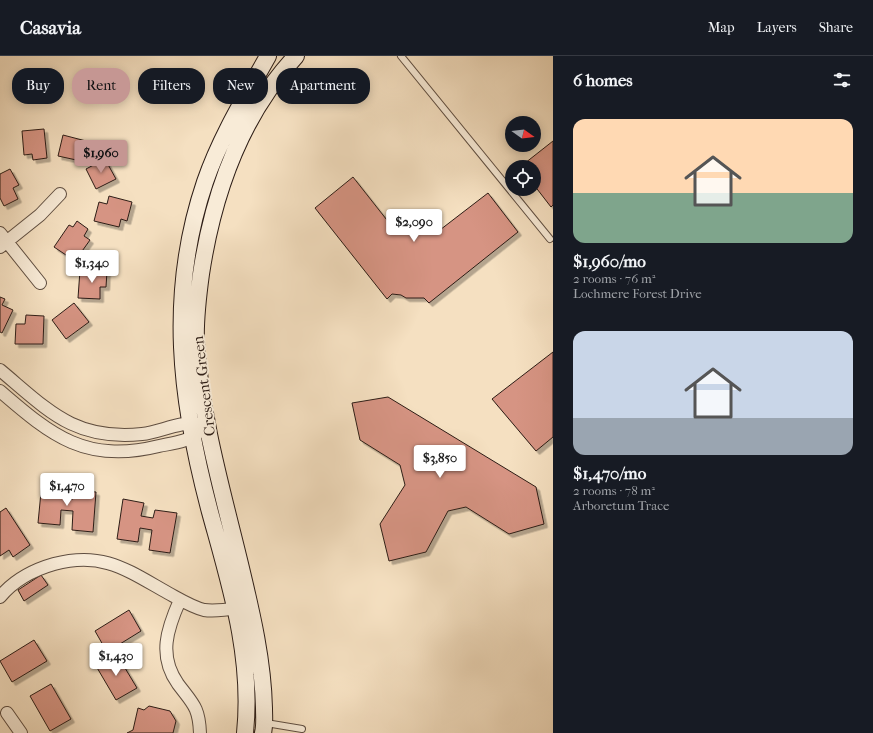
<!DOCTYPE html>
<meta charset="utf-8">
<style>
body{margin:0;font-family:"IM FELL French Canon",serif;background:#20242c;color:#f1f3f6;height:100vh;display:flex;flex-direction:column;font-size:15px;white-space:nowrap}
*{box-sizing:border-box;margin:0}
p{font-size:13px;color:#9ea1a6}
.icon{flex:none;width:22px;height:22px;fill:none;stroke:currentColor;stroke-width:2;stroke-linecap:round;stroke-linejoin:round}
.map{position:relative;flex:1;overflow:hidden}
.sheet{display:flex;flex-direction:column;background:#171b24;width:320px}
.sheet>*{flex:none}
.guide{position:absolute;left:12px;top:12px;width:380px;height:36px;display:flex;gap:8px}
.needle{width:26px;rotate:104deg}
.fabs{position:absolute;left:505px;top:60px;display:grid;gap:8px}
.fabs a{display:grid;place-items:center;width:36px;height:36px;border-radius:50%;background:#171b24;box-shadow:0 2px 10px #0003;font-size:20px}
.price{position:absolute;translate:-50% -34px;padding:0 9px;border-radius:4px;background:#fff;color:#222;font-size:13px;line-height:26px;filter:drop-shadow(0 1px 2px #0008)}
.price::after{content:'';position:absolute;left:50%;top:24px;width:12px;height:9px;margin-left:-6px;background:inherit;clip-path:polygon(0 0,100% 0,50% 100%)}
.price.active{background:#c59692;color:#111}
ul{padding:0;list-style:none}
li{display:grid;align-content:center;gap:8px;height:212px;padding:0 20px}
li span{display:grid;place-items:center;height:124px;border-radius:12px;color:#555}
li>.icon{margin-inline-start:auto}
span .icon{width:72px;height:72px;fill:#fffc;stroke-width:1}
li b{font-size:17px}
h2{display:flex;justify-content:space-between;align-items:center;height:48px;padding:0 20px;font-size:17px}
.tag{padding:0 14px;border-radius:16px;background:#171b24;box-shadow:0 2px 10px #0003;font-size:14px;line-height:36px}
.tag.active{background:#c59692;color:#111}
header{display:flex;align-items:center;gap:24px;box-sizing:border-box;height:56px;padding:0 20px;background:#171b24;border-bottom:1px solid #363941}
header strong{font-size:19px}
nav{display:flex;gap:22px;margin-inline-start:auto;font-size:14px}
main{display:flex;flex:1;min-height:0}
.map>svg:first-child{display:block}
.building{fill:#d69483;stroke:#2d1d16;filter:url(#shadow)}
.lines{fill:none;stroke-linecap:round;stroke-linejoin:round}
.lane-casing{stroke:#5f4e41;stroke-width:8}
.street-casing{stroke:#5f4e41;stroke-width:14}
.secondary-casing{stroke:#2d1d16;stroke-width:18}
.lane{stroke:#f8ebd7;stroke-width:6}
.street{stroke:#f8ebd7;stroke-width:12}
.secondary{stroke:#f8ebd7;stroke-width:16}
.labels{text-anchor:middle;stroke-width:4;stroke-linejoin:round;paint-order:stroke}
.street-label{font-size:15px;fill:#2d1d16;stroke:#f8ebd7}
</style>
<header>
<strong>Casavia</strong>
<nav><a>Map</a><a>Layers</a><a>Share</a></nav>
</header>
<main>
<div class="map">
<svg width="553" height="677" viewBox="0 0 553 677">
<defs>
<filter id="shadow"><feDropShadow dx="3.5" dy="3.5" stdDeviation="0" flood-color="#0004"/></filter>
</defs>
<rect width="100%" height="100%" fill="#f5e0c1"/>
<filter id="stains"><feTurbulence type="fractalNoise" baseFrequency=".005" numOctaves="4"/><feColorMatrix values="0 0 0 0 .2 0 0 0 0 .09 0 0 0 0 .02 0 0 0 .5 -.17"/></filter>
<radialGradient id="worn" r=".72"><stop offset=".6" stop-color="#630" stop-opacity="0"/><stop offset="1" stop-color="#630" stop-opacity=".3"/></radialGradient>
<path class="building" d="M 44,73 L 47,102 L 33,104 L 32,98 L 24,99 L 22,75 Z
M 63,79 L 86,85 L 81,105 L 58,100 Z
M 553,85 L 553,149 L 551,151 L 534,129 L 534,111 L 520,111 Z
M 105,103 L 116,123 L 96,133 L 86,113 Z
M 10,113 L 19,129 L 13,132 L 18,143 L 4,150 L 0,142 L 0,118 Z
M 353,121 L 394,173 L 399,169 L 410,166 L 429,171 L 436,177 L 488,137 L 518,176 L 429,247 L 424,242 L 406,242 L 401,239 L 392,238 L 387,243 L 315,152 Z
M 109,140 L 132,146 L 127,165 L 121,163 L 119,171 L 94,165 L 99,146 L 107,148 Z
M 77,165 L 88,173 L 84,180 L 90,184 L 75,205 L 54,191 L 69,169 L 73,171 Z
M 80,214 L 107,215 L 106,231 L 100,231 L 100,243 L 78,242 Z
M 0,241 L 5,243 L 2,249 L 13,254 L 2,277 L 0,276 Z
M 74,247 L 89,266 L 66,283 L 52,264 Z
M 26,259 L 44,260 L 43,288 L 15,288 L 16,268 L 25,268 Z
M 553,296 L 553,381 L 536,395 L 492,343 Z
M 388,341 L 536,431 L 544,468 L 509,478 L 466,451 L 448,455 L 426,496 L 389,505 L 380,468 L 405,429 L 400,409 L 360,384 L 352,347 Z
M 42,426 L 62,428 L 61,442 L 73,443 L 74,434 L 96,436 L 93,476 L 72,474 L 73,455 L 61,454 L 60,469 L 38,467 Z
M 123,443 L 144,447 L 141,460 L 153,462 L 155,454 L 177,457 L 170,497 L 149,494 L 152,474 L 140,472 L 138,486 L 117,483 Z
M 6,452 L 30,489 L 13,501 L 9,494 L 0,500 L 0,456 Z
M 41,519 L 48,529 L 24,545 L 18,534 Z
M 129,554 L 141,575 L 107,596 L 95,575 Z
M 34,584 L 47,605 L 12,626 L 0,605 Z
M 116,597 L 137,632 L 116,644 L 96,610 Z
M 51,628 L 71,663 L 50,675 L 30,640 Z
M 149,650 L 170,655 L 176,665 L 173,677 L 127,677 L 133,674 L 138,652 L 144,654 Z"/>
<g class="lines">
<g class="lane-casing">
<path id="lane" d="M 401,0 L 550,183
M 266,667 L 302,673"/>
</g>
<g class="street-casing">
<path id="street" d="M 0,177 L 40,227
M 0,191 L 40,159 L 60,138
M 0,314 C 48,354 74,385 142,378 C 161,376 179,365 199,368
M 0,335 C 52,380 86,408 159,390 C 173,387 188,386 199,376
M 0,541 C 14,524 33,514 54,508 C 103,495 127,514 168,537 C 179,543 192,551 204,554 C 217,556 231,553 244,551
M 180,544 C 167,573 158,600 178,628 C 193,648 199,651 200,677
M 7,657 L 21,677"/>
</g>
<g class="secondary-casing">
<path id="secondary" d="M 245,677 C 253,600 230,529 210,456 C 180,344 167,238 205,126 C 220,82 245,41 268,0
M 263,677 C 265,669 264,660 264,652 C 263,605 252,558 241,512 C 223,437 201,363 196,286 C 195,264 198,240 201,218 C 213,139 240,60 296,0"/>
</g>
<use href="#lane" class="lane"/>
<use href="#street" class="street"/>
<use href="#secondary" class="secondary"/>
</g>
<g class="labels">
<g class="street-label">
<text transform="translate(204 330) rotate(-97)" y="5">Crescent Green</text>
</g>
</g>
<rect width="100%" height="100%" filter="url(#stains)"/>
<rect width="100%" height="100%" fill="url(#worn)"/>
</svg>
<div class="fabs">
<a><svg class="needle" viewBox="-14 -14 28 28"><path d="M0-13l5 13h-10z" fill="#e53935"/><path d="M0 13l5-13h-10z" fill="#9ea1a6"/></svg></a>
<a><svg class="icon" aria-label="locate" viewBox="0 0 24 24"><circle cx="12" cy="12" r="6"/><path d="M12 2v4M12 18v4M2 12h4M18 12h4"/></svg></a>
</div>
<b class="price active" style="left:101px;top:118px">$1,960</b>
<b class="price" style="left:414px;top:187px">$2,090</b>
<b class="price" style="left:92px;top:228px">$1,340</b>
<b class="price" style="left:440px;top:423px">$3,850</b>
<b class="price" style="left:67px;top:451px">$1,470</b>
<b class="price" style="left:116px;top:621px">$1,430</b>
<div class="guide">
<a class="tag">Buy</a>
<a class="tag active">Rent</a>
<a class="tag">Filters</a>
<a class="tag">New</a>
<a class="tag">Apartment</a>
</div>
</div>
<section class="sheet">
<h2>6 homes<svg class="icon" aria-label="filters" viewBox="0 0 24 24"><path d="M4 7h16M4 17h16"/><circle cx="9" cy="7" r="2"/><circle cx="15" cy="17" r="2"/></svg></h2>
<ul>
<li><span style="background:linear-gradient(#ffd9b3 60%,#7fa58c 0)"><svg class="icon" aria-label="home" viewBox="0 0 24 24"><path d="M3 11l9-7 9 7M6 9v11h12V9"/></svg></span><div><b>$1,960/mo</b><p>2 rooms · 76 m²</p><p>Lochmere Forest Drive</p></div></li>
<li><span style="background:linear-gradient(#c9d6e8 70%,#9aa5b1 0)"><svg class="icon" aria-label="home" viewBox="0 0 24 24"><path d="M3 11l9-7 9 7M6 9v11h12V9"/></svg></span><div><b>$1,470/mo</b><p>2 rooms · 78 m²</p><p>Arboretum Trace</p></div></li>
</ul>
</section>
</main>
